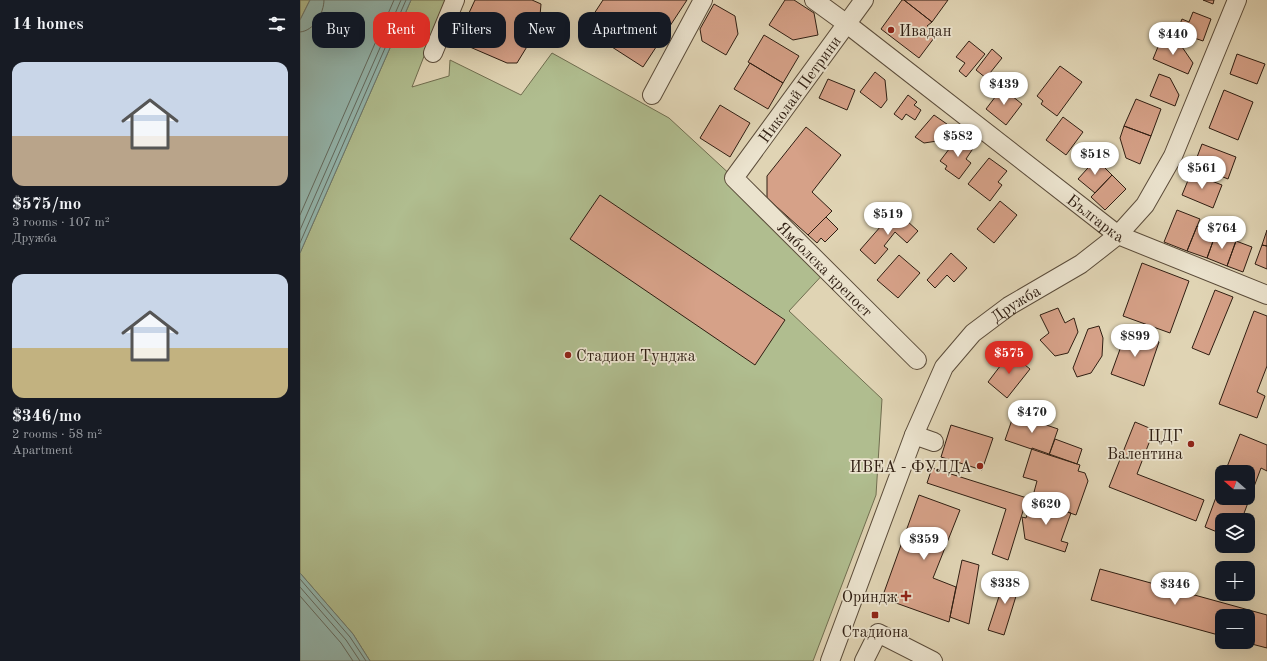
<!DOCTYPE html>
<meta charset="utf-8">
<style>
body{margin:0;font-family:"Old Standard TT",serif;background:#242831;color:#f1f3f6;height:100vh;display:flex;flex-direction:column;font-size:15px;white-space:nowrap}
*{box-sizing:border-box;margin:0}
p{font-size:13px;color:#9ea1a6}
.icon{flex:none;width:22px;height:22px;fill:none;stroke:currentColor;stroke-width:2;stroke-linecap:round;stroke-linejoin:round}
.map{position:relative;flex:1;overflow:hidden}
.side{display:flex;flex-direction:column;background:#171b24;width:300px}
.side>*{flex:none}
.banner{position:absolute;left:12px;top:12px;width:380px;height:36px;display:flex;gap:8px}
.needle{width:26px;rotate:290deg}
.fabs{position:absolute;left:915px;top:465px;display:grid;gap:8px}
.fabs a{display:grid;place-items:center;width:40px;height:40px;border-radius:8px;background:#171b24;box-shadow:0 4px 16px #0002;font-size:20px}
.price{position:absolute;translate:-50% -34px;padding:0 9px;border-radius:14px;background:#fff;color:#222;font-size:13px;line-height:26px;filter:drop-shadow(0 1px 2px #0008)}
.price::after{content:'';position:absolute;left:50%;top:24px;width:12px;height:9px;margin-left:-6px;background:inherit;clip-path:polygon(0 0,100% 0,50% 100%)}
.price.active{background:#d93025;color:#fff}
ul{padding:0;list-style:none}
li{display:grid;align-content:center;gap:8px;height:212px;padding:0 12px}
li span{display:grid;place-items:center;height:124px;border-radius:12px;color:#555}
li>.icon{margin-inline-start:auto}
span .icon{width:72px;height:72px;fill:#fffc;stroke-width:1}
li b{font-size:17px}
h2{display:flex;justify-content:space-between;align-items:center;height:48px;padding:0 12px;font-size:17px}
.pill{padding:0 14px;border-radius:12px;background:#171b24;box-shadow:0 4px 16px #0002;font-size:14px;line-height:36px}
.pill.active{background:#d93025;color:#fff}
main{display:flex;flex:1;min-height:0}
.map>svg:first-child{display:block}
.green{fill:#b0bd8f;stroke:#706e50}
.water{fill:#94b8b0;stroke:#6c7a71}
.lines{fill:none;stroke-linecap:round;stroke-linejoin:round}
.shore{stroke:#626b61;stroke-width:1}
.building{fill:#d6a188;stroke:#2f1e12}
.minor-casing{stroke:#5b4c3a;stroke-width:20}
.minor{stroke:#ebe3ce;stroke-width:18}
.poi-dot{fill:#8f2418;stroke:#ebe3ce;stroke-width:1.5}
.labels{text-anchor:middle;stroke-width:3.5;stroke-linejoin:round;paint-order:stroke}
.poi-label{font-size:16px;fill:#2f1e12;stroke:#ebe3ce;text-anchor:end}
.street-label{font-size:16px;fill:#2f1e12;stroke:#ebe3ce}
</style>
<main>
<section class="side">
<h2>14 homes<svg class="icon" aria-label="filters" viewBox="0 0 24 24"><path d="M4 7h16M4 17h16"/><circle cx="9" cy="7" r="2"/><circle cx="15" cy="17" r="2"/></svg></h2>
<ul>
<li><span style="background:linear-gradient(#c9d6e8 60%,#b9a48a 0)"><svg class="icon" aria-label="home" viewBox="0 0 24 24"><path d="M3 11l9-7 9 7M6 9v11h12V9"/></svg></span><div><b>$575/mo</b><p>3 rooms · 107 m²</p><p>Дружба</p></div></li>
<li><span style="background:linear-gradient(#c9d6e8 60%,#c2b280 0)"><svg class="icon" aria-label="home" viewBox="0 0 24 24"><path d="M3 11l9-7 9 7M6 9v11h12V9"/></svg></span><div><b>$346/mo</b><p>2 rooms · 58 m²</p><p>Apartment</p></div></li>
</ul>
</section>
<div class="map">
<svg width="967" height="661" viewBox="0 0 967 661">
<rect width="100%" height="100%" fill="#e0d4b4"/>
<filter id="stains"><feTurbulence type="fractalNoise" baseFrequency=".005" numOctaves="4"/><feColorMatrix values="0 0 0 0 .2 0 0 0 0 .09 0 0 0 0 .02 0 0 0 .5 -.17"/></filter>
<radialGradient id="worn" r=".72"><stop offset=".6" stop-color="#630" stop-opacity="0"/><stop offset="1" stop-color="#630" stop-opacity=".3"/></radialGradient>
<path class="green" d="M 0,0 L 10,0 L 0,20 Z
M 111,0 L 146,0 L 112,87 L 149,76 L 150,60 L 221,95 L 252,53 L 369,118 L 434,178 L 527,270 L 489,311 L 582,399 L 576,495 L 513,661 L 70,661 L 53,634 L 0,573 L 0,253 Z"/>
<path class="water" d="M 10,0 L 111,0 L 0,253 L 0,20 Z
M 0,573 L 53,634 L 70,661 L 0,661 Z"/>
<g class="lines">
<path class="shore" d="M 0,32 C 14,31 24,13 24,0
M 0,215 L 94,0
M 0,230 L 101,0
M 0,243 L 106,0
M 0,579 L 50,637 L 66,661
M 0,587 L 46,640 L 60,661
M 0,596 L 41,643 L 53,661"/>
</g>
<path class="building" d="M 175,0 L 232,0 L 241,4 L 239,27 L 217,63 L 207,63 L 156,41 Z
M 303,0 L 387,0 L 343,67 L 284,29 Z
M 485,0 L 494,0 L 514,13 L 518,35 L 493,40 L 469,25 Z
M 602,0 L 604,0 L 632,22 L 627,26 L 637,34 L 619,58 L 581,29 Z
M 604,0 L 648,0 L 632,22 Z
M 903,0 L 914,0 L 913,4 Z
M 414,4 L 435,16 L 438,34 L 426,55 L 402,41 L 400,29 Z
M 893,12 L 911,19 L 903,41 L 877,32 L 882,19 L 889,22 Z
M 464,35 L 499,56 L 483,83 L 448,62 Z
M 862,37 L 880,44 L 893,63 L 888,74 L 853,59 Z
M 669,41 L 685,54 L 666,77 L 659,71 L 665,63 L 656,57 Z
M 692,49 L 702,58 L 686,78 L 676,70 Z
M 937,54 L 965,64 L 957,84 L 930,74 Z
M 450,63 L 483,83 L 468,109 L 434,89 Z
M 760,66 L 782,82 L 757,116 L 741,104 L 743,101 L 737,96 Z
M 575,72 L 585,80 L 587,100 L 581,108 L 560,92 Z
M 859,74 L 870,78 L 879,95 L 875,106 L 850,96 Z
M 528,79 L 555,90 L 547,110 L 519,98 Z
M 702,88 L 722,104 L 706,125 L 686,109 Z
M 924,90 L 953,102 L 938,140 L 909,128 Z
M 608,95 L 617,102 L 614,105 L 621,110 L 615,120 L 606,114 L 602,120 L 594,114 Z
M 836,99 L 861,109 L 851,136 L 824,126 Z
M 420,105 L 450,123 L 430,157 L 400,138 Z
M 634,115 L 654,129 L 644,140 L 624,143 L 615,137 Z
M 763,117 L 783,132 L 766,155 L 746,140 Z
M 824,126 L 851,136 L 840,164 L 826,158 L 820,138 Z
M 506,127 L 541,155 L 512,192 L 532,211 L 508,235 L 467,198 L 467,176 Z
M 659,136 L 674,147 L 666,159 L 671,163 L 659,179 L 645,169 L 647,166 L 640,161 Z
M 902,144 L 936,157 L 928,179 L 894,165 Z
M 689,158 L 707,171 L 698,182 L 702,185 L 690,201 L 668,184 Z
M 796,159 L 812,175 L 795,193 L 778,179 Z
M 891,173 L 922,185 L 913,208 L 882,195 Z
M 812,175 L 826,189 L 805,210 L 791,197 Z
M 300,195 L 485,320 L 455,365 L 270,239 Z
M 700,201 L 717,215 L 694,243 L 677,229 Z
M 595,210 L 618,231 L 607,243 L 595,232 L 584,246 L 588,249 L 575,264 L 560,250 Z
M 877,210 L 900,219 L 887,251 L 864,242 Z
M 526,217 L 538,229 L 525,242 L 521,238 L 517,243 L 508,235 Z
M 897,226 L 916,233 L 907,258 L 887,251 Z
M 967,230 L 967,246 L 962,245 Z
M 916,233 L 936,241 L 927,266 L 907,258 Z
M 936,241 L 952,247 L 943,272 L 927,266 Z
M 962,245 L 967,246 L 967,269 L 955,264 Z
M 651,253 L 667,268 L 654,282 L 647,275 L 635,288 L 627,280 Z
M 599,255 L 620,273 L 598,298 L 577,280 Z
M 842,263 L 889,281 L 870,333 L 823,316 Z
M 915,290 L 933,297 L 909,355 L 892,348 Z
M 758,308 L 765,323 L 774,318 L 778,332 L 768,353 L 755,356 L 740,340 L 749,333 L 740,315 Z
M 954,311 L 967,316 L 967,366 L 957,392 L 965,396 L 957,418 L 919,404 Z
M 799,326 L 803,338 L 802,356 L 791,373 L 777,377 L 773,368 L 788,329 Z
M 827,330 L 859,342 L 844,386 L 811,374 Z
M 710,353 L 730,369 L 707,398 L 688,382 Z
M 714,414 L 758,429 L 749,455 L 705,440 Z
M 835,422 L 854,430 L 837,474 L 904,500 L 896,521 L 809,487 Z
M 651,425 L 693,438 L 682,470 L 641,457 Z
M 940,434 L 967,445 L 967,471 L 961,468 L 943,516 L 951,519 L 948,528 L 948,520 L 922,520 L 922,534 L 905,527 L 922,481 L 922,498 L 948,498 L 948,472 L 925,472 Z
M 755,439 L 782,449 L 777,464 L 749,455 Z
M 732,448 L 780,465 L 778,471 L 785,473 L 788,481 L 776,515 L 734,501 L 736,493 L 734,492 L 737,481 L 723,477 Z
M 632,468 L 727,498 L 708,560 L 692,554 L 706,509 L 627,483 Z
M 619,495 L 660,510 L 633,578 L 656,587 L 649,622 L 582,598 Z
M 732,500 L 771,513 L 761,541 L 768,543 L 765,552 L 725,539 L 722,517 L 726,518 Z
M 662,560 L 679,565 L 669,624 L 650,617 Z
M 800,569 L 967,615 L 967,648 L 944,642 L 948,642 L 948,616 L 922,616 L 922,636 L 791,600 Z
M 706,575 L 721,580 L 704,635 L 688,630 Z"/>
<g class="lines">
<g class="minor-casing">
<g id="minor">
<path id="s1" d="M 514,0 L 547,24 L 818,235 L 967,295"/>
<path id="s2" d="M 564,0 L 434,178 L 617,360"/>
<path d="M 133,53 L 155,0"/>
<path d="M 352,95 L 403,0"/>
<path d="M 614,435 L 634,442"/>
<path id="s3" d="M 530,661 L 614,435 L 644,367 L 673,333 L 709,306 L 781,264 L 818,235 L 845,205 L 873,156 L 937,0"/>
<path d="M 564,661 L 578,633 L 633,661"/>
</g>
</g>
<use href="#minor" class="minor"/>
</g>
<g class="poi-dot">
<circle cx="591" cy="30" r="4"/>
<circle cx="268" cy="355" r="4"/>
<circle cx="891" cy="444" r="4"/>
<circle cx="680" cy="466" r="4"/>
<path d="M604 590h4v4h4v4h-4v4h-4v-4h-4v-4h4z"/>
<rect x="571" y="611" width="8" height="8" rx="2"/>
</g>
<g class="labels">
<g class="poi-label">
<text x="599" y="36" text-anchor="start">Ивадан</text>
<text x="276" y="361" text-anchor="start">Стадион Тунджа</text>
<text x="883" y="441">ЦДГ<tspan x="883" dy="18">Валентина</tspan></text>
<text x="672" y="472">ИВЕА - ФУЛДА</text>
<text x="598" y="602">Ориндж</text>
<text x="575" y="637" text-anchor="middle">Стадиона</text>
</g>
<g class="street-label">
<text transform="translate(499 89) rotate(-54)" y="6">Николай Петрини</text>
<text dy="6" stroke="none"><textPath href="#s1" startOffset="356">Българка</textPath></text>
<text dy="6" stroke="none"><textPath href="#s2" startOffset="349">Ямболска крепост</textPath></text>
<text dy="6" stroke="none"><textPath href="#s3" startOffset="412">Дружба</textPath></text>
</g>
</g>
<rect width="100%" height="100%" filter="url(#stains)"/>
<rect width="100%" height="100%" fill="url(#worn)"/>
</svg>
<div class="fabs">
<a><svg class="needle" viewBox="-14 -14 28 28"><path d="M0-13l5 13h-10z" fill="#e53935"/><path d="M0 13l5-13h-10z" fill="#9ea1a6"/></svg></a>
<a><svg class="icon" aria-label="layers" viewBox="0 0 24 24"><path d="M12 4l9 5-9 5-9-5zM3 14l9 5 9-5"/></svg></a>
<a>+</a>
<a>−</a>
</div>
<b class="price" style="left:873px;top:56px">$440</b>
<b class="price" style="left:704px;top:106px">$439</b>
<b class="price" style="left:658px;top:158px">$582</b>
<b class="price" style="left:795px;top:176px">$518</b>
<b class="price" style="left:902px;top:190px">$561</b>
<b class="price" style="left:588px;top:236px">$519</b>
<b class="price" style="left:922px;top:250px">$764</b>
<b class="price" style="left:835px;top:358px">$899</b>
<b class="price active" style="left:709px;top:375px">$575</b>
<b class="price" style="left:732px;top:434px">$470</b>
<b class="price" style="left:746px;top:526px">$620</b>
<b class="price" style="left:624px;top:561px">$359</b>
<b class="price" style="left:705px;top:605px">$338</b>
<b class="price" style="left:875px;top:606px">$346</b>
<div class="banner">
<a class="pill">Buy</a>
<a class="pill active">Rent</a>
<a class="pill">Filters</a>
<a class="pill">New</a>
<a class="pill">Apartment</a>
</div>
</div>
</main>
